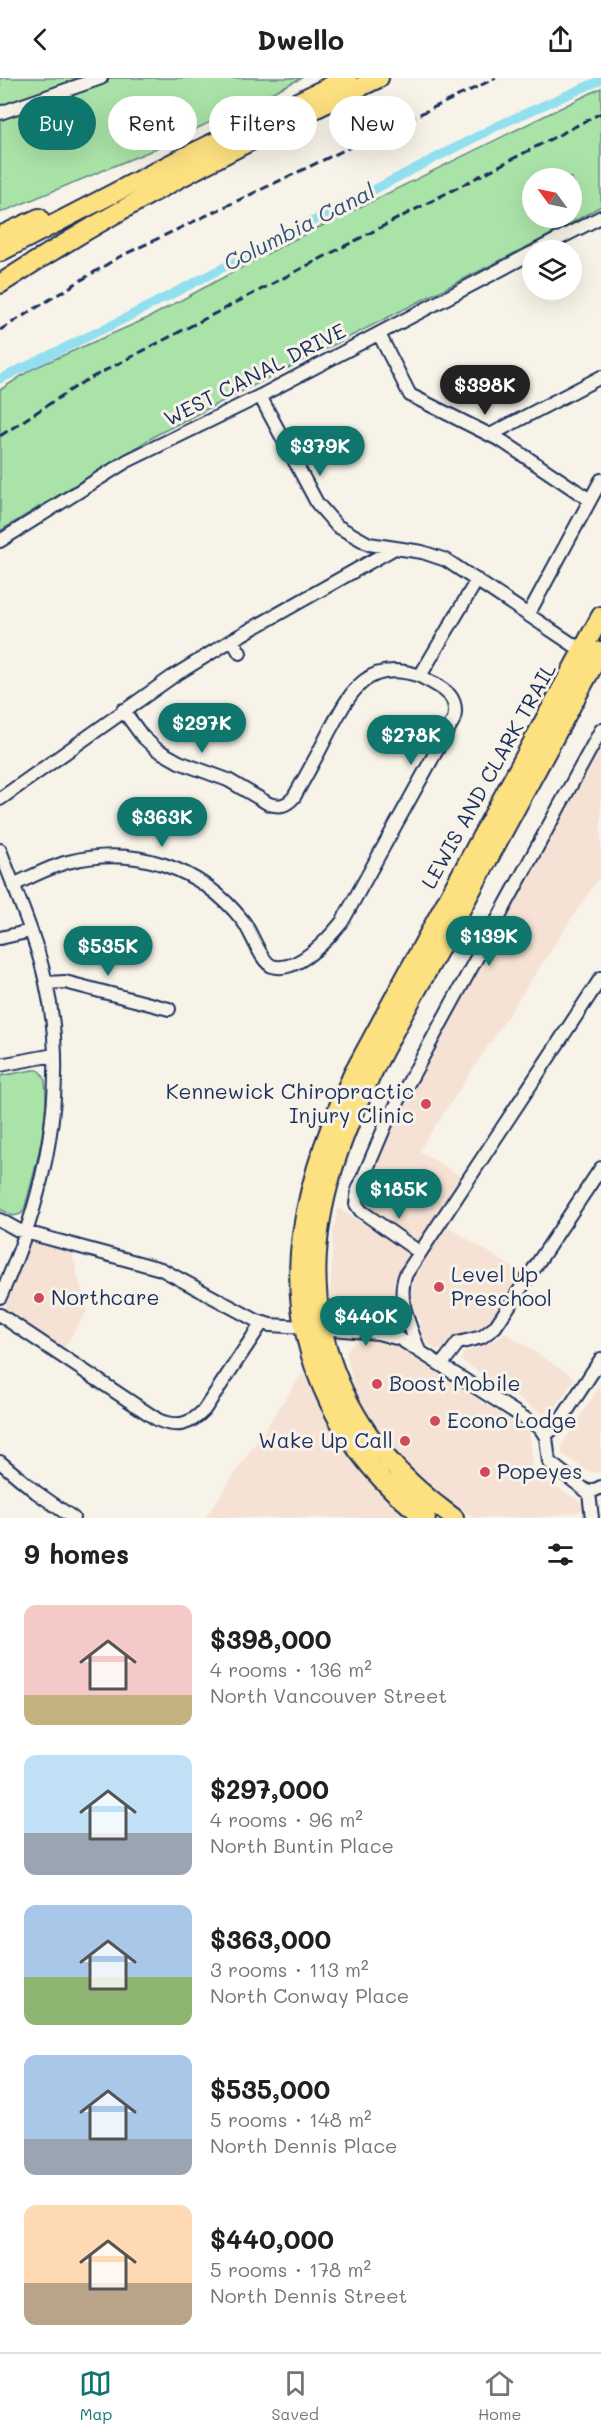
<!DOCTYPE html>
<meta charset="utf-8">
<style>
body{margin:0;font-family:Mali,sans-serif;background:#f2f2f2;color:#202124;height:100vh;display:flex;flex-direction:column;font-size:22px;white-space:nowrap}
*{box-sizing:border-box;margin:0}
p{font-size:20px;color:#757577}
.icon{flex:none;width:33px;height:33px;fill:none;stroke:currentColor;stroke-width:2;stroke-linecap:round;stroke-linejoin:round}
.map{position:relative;height:1440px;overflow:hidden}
.panel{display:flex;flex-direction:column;background:#fff;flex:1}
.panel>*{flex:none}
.hud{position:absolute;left:18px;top:18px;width:566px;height:54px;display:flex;gap:12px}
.needle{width:39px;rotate:303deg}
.fabs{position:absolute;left:522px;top:90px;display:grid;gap:12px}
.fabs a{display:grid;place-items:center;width:60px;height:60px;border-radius:50%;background:#fff;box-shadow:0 6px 24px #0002;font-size:30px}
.price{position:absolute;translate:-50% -51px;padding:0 14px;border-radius:21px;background:#0f766e;color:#fff;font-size:20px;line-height:39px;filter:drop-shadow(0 2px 3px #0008)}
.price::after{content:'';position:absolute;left:50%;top:36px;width:18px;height:14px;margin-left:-9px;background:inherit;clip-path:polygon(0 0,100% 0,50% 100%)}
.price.on{background:#222;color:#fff}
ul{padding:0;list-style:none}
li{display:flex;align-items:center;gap:18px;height:150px;padding:0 24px}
li span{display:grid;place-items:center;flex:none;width:168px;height:120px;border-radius:12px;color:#555}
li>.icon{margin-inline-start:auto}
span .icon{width:72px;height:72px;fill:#fffc;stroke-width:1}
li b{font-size:26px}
h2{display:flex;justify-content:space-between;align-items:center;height:72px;padding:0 24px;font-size:26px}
.chip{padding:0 21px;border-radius:27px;background:#fff;box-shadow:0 6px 24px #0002;font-size:21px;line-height:54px}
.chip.on{background:#0f766e;color:#fff}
header{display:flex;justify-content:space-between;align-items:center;height:78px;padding:0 24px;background:#fff;font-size:27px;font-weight:700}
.dock{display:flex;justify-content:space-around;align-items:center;height:84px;border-top:2px solid #e0e0e0;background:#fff;font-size:16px;color:#757577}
.dock a{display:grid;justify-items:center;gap:3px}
.dock .on{color:#0f766e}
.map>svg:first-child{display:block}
.built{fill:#f6e2d4}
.green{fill:#aae3a8;stroke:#628983;stroke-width:1.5;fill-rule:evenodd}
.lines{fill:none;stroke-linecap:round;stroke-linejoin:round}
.canal{stroke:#91dfef;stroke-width:9}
.minor-casing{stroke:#1b2f5e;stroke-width:16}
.highway-casing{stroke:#1b2f5e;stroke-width:22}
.minor{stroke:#f7f3e8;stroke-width:12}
.highway{stroke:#fde080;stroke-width:18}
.rail{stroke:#1b2f5e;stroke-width:3;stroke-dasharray:9 4.5;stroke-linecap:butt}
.poi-dot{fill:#d1495b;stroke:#f7f3e8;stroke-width:2}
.labels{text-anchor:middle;stroke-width:6;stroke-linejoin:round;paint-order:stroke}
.street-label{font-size:21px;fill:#1b2f5e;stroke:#f7f3e8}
.poi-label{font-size:21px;fill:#1b2f5e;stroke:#f7f3e8;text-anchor:start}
.water-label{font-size:22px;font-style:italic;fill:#33527b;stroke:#f7f3e8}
</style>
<header><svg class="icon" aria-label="back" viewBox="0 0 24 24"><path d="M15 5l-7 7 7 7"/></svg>Dwello<svg class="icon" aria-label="share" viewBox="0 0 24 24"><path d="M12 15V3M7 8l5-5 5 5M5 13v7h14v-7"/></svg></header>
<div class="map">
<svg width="601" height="1440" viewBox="0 0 601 1440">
<rect width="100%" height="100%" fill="#f7f3e8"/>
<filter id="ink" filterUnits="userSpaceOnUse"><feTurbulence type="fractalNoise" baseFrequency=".0167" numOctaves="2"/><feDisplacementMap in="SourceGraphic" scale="12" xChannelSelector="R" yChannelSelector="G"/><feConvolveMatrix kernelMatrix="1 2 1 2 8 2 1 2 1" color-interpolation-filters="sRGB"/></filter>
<g filter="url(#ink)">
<path class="built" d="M 601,664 L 601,796 L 419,1073 L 462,1099 L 423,1158 L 420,1161 L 414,1161 L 363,1126 L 363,1121 L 385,1063 Z
M 338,1130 L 409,1174 L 397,1199 L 394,1213 L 398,1236 L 395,1244 L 388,1248 L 342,1247 L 331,1244 L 329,1238 L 333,1156 Z
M 447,1148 L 523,1196 L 490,1245 L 475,1254 L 457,1259 L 445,1270 L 440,1272 L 435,1271 L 424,1261 L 411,1215 L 417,1194 Z
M 30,1164 L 72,1175 L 87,1233 L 64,1270 L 4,1231 Z
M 504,1254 L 575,1300 L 551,1336 L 542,1336 L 461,1282 L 463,1275 L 499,1261 Z
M 368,1260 L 391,1265 L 530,1355 L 533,1394 L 586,1427 L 579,1434 L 538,1440 L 474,1440 L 411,1397 L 360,1333 L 346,1276 L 351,1266 Z
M 304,1293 L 328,1346 L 349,1377 L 389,1422 L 410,1440 L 205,1440 Z
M 601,1306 L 601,1392 L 598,1395 L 589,1394 L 562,1376 L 562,1367 Z"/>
<path class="green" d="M 0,0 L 302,0 L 148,74 L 0,135 Z
M 601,10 L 601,128 L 556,154 L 158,356 L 0,453 L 0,312 L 32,291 L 148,240 L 287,165 ZM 532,100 L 572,100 L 572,140 L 532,140 Z
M 33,992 L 38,992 C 41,995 45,998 45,1003 C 50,1039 34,1097 24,1132 L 21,1136 L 13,1138 L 0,1131 L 0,998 Z"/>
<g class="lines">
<path class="canal" d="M 0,301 L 118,244 L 499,47 L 601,2"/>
<g class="minor-casing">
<path id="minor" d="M 0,35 L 101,0
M 537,172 L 601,139
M 379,256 L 410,317 L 502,363 L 590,422
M 260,318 L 317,425 L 337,448 L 369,466 L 422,474 L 446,482 L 587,576
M 490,357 L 601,299
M 0,463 L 127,383 L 260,318 L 532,175
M 528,537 L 601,402
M 232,562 L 240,575
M 123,632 L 142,658 L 156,671 L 179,684 L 228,702 L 269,726 C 280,729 286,728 294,719 C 306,698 318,676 329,654 C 351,613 367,580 420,598
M 0,721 L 172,599 L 232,562 L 393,471
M 0,772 C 16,815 36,859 46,905 C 70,1010 44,1123 0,1219
M 13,807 C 31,799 49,789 68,784 C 134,767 201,789 243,843 C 251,853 261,884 272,888 C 297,896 329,860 342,844 L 454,641 C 460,615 439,609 420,598 L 477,502
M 0,860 L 31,853
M 46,905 L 65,904 L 169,931
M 0,987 L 54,977
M 0,1142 L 18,1152 L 161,1191 L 257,1243 L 270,1247 L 304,1249
M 419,1174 L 361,1133 L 356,1126 L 358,1112 L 386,1046 L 601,652
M 0,1237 L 158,1342 C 177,1350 190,1347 204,1332 L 262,1245
M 321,1250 L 378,1255 L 400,1261 L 540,1350 L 546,1359 L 549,1384 L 589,1415 L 592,1440
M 418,1270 C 410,1247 396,1220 406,1196 L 601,900
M 442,1286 L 458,1265 L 482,1259 L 495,1249 L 601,1090
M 545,1357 L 557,1348 L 601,1281
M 0,1384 L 36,1414 L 73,1440
M 589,1415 L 601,1409"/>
</g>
<g class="highway-casing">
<path id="highway" d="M 0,158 L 39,140
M 0,174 L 176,83 L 347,0
M 0,206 C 121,127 249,62 379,0
M 426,1440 C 343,1380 292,1278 300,1175 C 305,1113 327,1052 353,996 L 601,538
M 454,1440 C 400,1401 359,1356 335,1293 C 276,1140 370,998 441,868 C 494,769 548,671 601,573"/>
</g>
<use href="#minor" class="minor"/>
<use href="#highway" class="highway"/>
<path class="rail" d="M 0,252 L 119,179 L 496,0
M 0,358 L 83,304 L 601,35"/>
</g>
</g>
<g class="poi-dot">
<circle cx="426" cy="1026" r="6"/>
<circle cx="439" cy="1209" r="6"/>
<circle cx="39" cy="1220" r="6"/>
<circle cx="377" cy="1306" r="6"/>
<circle cx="435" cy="1343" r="6"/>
<circle cx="405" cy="1363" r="6"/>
<circle cx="485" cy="1394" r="6"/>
</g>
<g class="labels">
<g class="street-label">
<text transform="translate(255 297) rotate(-27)" y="7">WEST CANAL DRIVE</text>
<text transform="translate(489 698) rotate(-61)" y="7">LEWIS AND CLARK TRAIL</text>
</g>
<g class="poi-label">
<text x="414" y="1021" text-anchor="end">Kennewick Chiropractic<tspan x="414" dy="24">Injury Clinic</tspan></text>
<text x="451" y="1204">Level Up<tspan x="451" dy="24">Preschool</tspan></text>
<text x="51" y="1227">Northcare</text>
<text x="389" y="1313">Boost Mobile</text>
<text x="447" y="1350">Econo Lodge</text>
<text x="393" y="1370" text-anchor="end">Wake Up Call</text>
<text x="497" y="1401">Popeyes</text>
</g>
<g class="water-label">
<text transform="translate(299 149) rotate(-27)" y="8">Columbia Canal</text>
</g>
</g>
</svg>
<div class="fabs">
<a><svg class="needle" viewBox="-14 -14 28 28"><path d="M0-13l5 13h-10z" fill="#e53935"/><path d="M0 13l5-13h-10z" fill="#757577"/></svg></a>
<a><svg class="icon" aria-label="layers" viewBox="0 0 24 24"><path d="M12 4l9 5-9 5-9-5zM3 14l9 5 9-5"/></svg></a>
</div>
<b class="price on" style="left:485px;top:338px">$398K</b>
<b class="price" style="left:320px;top:399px">$379K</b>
<b class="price" style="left:202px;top:676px">$297K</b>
<b class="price" style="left:411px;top:688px">$278K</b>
<b class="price" style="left:162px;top:770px">$363K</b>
<b class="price" style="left:489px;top:889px">$139K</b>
<b class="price" style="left:108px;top:899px">$535K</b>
<b class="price" style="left:399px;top:1142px">$185K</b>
<b class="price" style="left:366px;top:1269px">$440K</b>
<div class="hud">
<a class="chip on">Buy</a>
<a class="chip">Rent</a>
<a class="chip">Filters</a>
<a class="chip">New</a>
</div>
</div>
<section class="panel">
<h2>9 homes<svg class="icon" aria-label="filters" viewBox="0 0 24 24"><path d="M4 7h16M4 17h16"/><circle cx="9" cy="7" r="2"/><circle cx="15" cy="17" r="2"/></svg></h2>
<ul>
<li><span style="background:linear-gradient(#f6c9c9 75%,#c2b280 0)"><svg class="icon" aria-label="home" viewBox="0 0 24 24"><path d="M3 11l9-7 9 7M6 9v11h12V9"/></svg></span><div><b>$398,000</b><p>4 rooms · 136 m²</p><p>North Vancouver Street</p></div></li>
<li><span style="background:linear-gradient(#bfe0f5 65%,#9aa5b1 0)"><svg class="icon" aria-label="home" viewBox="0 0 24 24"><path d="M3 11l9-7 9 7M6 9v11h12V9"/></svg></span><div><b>$297,000</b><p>4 rooms · 96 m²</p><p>North Buntin Place</p></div></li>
<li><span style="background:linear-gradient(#a9c7e8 60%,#8fb573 0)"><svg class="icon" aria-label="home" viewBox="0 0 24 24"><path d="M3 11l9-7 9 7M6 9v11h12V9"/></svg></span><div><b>$363,000</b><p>3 rooms · 113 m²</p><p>North Conway Place</p></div></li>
<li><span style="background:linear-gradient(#a9c7e8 70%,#9aa5b1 0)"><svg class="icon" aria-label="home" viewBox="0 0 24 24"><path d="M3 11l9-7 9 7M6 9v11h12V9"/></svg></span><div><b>$535,000</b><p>5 rooms · 148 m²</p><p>North Dennis Place</p></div></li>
<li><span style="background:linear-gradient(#ffd9b3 65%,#b9a48a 0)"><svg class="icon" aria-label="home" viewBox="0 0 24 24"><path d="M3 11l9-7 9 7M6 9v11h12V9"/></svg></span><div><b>$440,000</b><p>5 rooms · 178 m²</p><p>North Dennis Street</p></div></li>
</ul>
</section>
<nav class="dock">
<a class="on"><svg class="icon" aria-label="map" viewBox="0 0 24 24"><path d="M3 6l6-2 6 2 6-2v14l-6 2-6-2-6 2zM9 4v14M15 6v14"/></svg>Map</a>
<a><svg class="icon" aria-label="saved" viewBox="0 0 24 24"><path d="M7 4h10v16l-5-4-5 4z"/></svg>Saved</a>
<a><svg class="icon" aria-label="home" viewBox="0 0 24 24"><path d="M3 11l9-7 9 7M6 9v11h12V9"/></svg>Home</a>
</nav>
